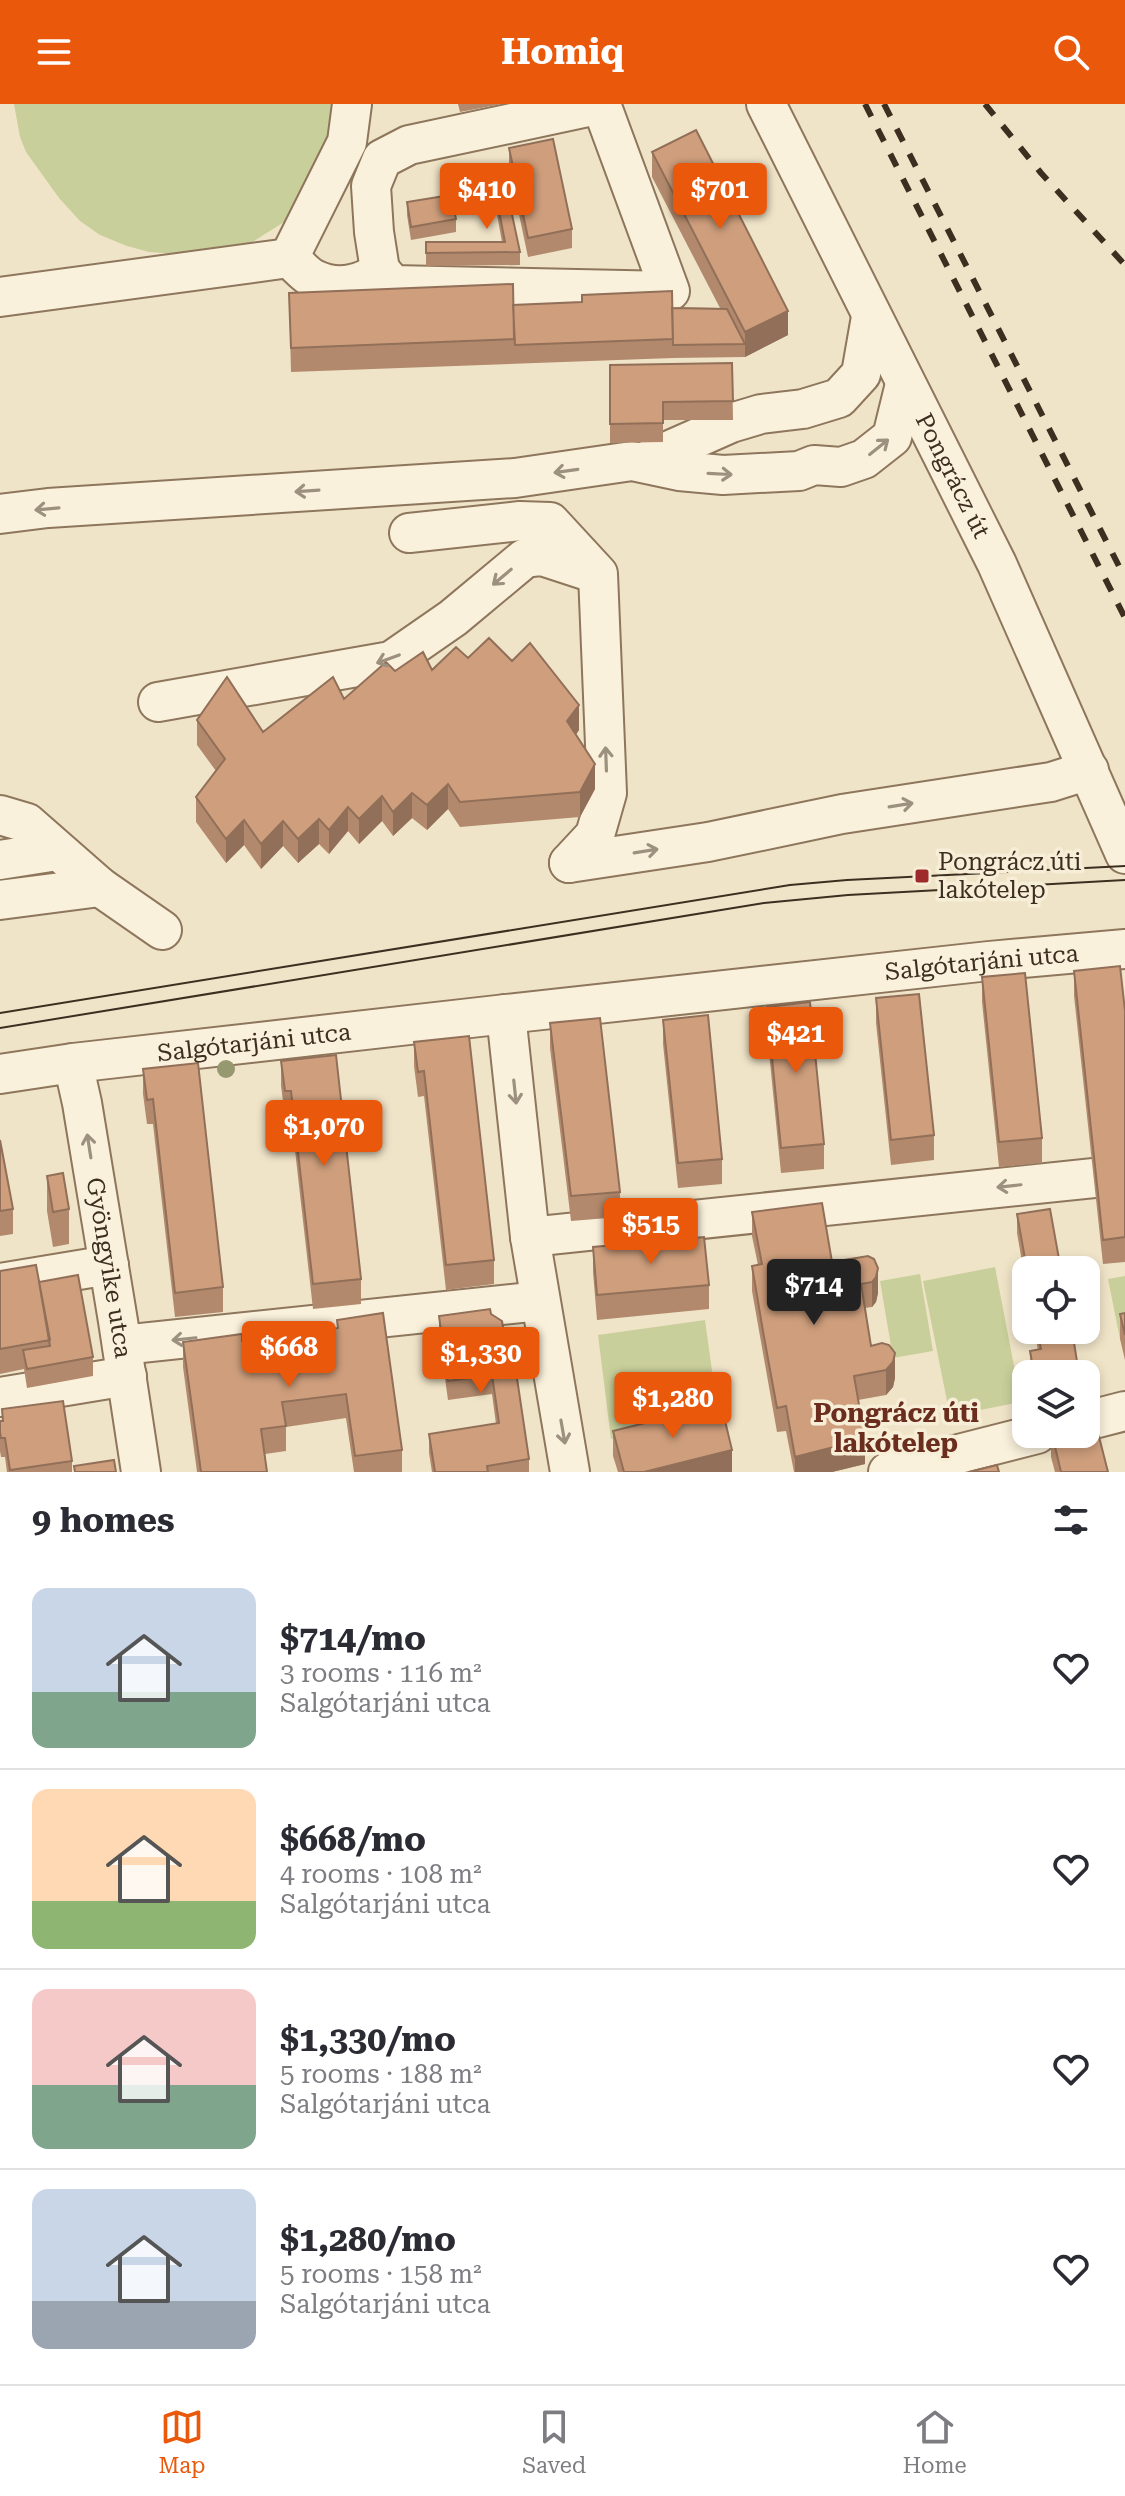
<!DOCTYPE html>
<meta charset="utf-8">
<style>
body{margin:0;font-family:"Roboto Serif",serif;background:#f7f7f7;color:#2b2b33;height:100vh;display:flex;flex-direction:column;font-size:30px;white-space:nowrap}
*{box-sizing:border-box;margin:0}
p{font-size:26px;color:#7c7c81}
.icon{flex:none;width:44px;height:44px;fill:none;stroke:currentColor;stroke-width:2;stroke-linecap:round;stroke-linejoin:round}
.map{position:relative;height:1368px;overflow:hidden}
.drawer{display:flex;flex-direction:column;background:#fff;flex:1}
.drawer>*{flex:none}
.tools{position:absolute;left:1012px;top:1152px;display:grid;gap:16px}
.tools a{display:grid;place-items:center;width:88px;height:88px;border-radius:16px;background:#fff;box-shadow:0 4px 12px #0003;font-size:40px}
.price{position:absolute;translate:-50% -68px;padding:0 18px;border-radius:8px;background:#ea580c;color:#fff;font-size:26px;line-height:52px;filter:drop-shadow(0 2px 4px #0008)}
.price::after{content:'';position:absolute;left:50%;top:48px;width:24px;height:18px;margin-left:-12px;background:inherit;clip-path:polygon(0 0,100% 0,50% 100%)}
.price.on{background:#222;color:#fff}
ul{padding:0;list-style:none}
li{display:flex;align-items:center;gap:24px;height:200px;padding:0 32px}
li+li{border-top:2px solid #e1e1e2}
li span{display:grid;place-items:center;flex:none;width:224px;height:160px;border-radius:16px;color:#555}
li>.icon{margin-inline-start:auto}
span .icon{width:96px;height:96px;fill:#fffc;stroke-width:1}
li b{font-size:34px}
h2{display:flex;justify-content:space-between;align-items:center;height:96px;padding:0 32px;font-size:34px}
header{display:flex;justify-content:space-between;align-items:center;height:104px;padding:0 32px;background:#ea580c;color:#fff;font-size:36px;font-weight:700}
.menu{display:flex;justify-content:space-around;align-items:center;height:112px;border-top:2px solid #e1e1e2;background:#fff;font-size:22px;color:#7c7c81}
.menu a{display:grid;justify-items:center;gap:4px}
.menu .on{color:#ea580c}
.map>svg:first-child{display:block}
.green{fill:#c9cf9b}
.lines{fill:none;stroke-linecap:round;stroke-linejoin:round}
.minor-casing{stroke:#8d765c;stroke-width:42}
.minor{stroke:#faf1dc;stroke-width:38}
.tram{stroke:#3d2e20;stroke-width:2}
.rail{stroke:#3d2e20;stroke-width:6;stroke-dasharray:14 14;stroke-linecap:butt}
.tree{fill:#96986f}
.wall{fill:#b2896c}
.shaded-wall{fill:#916f58}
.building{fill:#cf9f7d;stroke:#916f58;stroke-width:2}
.oneway{stroke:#9c907e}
.poi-dot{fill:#9e2a2b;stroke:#f7eed8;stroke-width:3}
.labels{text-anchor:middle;stroke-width:7;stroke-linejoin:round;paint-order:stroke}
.street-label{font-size:24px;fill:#3d2e20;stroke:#f7eed8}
.poi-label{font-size:24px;fill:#3d2e20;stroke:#f7eed8;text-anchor:start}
.neighbourhood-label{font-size:26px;font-weight:bold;fill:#6b2e1e;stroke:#f7eed8}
</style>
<header><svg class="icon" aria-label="menu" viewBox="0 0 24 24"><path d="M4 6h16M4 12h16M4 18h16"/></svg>Homiq<svg class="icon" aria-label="search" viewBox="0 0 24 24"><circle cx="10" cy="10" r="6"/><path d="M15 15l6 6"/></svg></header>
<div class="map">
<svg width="1125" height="1368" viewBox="0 0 1125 1368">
<rect width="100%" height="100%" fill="#f0e4c8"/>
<path class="green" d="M 14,0 L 338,0 L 331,42 L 295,111 L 251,139 L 215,148 L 178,150 L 149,148 L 127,142 L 100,131 L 80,117 L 59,94 L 26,48 L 20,33 Z
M 995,1163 L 1021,1298 L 950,1312 L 923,1177 Z
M 920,1170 L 933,1247 L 893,1254 L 880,1177 Z
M 1125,1172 L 1125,1234 L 1120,1235 L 1108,1175 Z
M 705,1216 L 718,1310 L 611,1335 L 598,1231 Z"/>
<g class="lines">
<g class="minor-casing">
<g id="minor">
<path id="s1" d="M 766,0 L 997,460 L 1125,750"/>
<path d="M 289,154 L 347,38 L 352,0"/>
<path d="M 380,166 L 393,181 L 670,187 L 601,0"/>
<path d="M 0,193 L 289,154 C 297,160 305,171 314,175 C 336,186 362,182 380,166 L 374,128 L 371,82 L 382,55 L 409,41 L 602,0"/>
<path d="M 643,358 L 731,319 L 761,310 L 803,305 L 839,294 L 861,270 L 871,213"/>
<path d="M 0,410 L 48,404 L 515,374 L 632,357 L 679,367 L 723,371 L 799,367 L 814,361 L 841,363 L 864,355 L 892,333 L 905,280"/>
<path d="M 409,429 L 520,417 L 550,418 L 598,470 L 607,689 L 595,731 L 569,759"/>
<path d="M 158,598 L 391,557 L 453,514 L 525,454 L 542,452 L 594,469"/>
<path d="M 0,711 L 27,719 L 100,783 L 162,826"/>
<path d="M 0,756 L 57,747"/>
<path d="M 569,759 L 708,738 L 842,710 L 1051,678 L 1089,666"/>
<path d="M 0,796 L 100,783"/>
<path d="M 506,910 L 530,1133 L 570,1368"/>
<path id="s2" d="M 73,959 L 82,999 L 118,1217 L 141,1368"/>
<path id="s3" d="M 0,970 L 73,959 L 506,910 L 989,857 L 1125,845"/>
<path d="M 530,1133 L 1094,1074"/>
<path d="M 0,1179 L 109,1161"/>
<path d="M 122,1241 L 540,1197"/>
<path d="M 0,1293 L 127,1272"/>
<path d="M 1086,1317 L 1125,1307"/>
<path d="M 888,1368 L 1037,1330"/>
</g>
</g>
<use href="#minor" class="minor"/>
<path class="tram" d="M 0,909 L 790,781 L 847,776 L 1125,762
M 0,924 L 764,799 L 848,791 L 1125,776"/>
<path class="rail" d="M 865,0 L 1125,514
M 884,0 L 1125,474
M 985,0 L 1041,69 L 1125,161"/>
</g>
<circle class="tree" cx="226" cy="965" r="9"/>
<path class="wall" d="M 458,0 L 502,0 L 460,8 Z
M 509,44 L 572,125 L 572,144 L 528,153 L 509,63 Z
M 652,48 L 788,231 L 745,253 L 673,254 L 291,268 L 289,189 L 513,201 L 720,204 L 652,73 Z
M 493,76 L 520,148 L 520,161 L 426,162 L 426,138 L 502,138 L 493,89 Z
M 407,98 L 456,115 L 456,128 L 411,136 L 407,111 Z
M 732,259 L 733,316 L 663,316 L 663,338 L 610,339 L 610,261 Z
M 468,554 L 512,557 L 579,626 L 576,631 L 595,685 L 580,713 L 460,723 L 448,705 L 427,726 L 412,714 L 393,732 L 382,717 L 359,740 L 348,727 L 329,750 L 319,740 L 298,759 L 283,742 L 261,765 L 244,741 L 226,759 L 196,718 L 196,693 L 216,667 L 197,641 L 197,616 L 263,628 L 344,595 L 395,567 L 432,566 Z
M 1074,867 L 1125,907 L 1125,1158 L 1103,1160 L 1074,892 Z
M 982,873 L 1042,1034 L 1042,1059 L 999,1063 L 982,898 Z
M 876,894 L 934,1031 L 934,1056 L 891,1061 L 876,919 Z
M 767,903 L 824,1040 L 824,1065 L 781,1069 L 767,928 Z
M 663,916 L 722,1055 L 722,1080 L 678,1084 L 663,940 Z
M 550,919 L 620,1088 L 620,1113 L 571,1117 L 550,944 Z
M 414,938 L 494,1156 L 494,1180 L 446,1186 L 424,992 L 418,993 L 414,962 Z
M 281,957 L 361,1175 L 361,1200 L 313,1205 L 291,1011 L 285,1012 L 281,982 Z
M 143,965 L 223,1183 L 223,1208 L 175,1213 L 153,1020 L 147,1020 L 143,990 Z
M 0,1036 L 13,1105 L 13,1130 L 0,1132 Z
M 47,1072 L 69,1105 L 69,1140 L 53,1143 L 47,1107 Z
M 752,1108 L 832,1158 L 868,1152 L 878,1189 L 876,1198 L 872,1203 L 865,1204 L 871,1242 L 895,1274 L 893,1283 L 886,1291 L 858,1296 L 865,1360 L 832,1368 L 794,1368 L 786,1327 L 777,1328 L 752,1187 L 752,1162 L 758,1161 L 752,1132 Z
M 1017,1110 L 1061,1166 L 1026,1166 L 1026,1181 L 1017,1129 Z
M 593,1143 L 709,1181 L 709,1205 L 597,1216 L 593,1168 Z
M 0,1167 L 39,1178 L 93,1253 L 93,1272 L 27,1284 L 24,1265 L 0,1270 Z
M 490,1205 L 529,1355 L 529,1368 L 432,1368 L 429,1349 L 429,1330 L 496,1320 L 492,1290 L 448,1296 L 439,1231 L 439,1212 Z
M 1125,1209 L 1125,1256 L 1120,1235 L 1120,1210 Z
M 337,1216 L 402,1346 L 402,1368 L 354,1368 L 346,1314 L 286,1323 L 286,1347 L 265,1350 L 267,1368 L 197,1368 L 183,1263 L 183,1238 L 242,1237 L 337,1224 Z
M 1034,1226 L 1072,1226 L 1079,1270 L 1031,1270 L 1030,1247 L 1038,1246 Z
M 2,1305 L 72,1357 L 72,1368 L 7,1368 L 5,1353 L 1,1353 L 0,1347 L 0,1317 L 2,1317 Z
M 613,1327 L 732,1368 L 618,1368 L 613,1352 Z
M 1051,1330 L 1108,1368 L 1055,1368 L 1051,1353 Z"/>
<path class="shaded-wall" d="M 788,207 L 788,231 L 745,253 L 745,228 Z
M 579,601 L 579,626 L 567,642 L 567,617 Z
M 595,660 L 595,685 L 580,713 L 580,688 Z
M 448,680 L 448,705 L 427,726 L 427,701 Z
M 412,689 L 412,714 L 393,732 L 393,708 Z
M 382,692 L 382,717 L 359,740 L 359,715 Z
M 348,703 L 348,727 L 329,750 L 329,726 Z
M 319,715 L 319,740 L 298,759 L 298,735 Z
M 244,716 L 244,741 L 226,759 L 226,735 Z
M 283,717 L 283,742 L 261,765 L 261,740 Z
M 878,1164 L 878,1189 L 876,1198 L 872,1203 L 872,1178 Z
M 895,1249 L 895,1274 L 893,1283 L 886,1291 L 886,1266 Z
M 865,1335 L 865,1360 L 832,1368 L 795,1368 L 795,1353 Z
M 732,1346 L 732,1368 L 644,1368 Z"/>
<path class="building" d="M 696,26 L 788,207 L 745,228 L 652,48 Z
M 553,35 L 572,125 L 528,134 L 509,44 Z
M 504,73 L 520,148 L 426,149 L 426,138 L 505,138 L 493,76 Z
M 451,91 L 456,115 L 411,123 L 407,98 Z
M 513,180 L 514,235 L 291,244 L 289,189 Z
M 672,187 L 673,235 L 515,241 L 513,201 L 582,198 L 582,191 Z
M 672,204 L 727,205 L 745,240 L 673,241 Z
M 732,259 L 733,297 L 663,298 L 663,319 L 610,320 L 610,261 Z
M 489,534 L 512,557 L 530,539 L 579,601 L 567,617 L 595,660 L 580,688 L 460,698 L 448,680 L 427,701 L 412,689 L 393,708 L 382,692 L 359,715 L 348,703 L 329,726 L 319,715 L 298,735 L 283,717 L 261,740 L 244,716 L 226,735 L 196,693 L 225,655 L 197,616 L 227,573 L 263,628 L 333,573 L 344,595 L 386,558 L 395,567 L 423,548 L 432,566 L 456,543 L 468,554 Z
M 1120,862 L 1125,907 L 1125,1133 L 1103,1136 L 1074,867 Z
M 1025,869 L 1042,1034 L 999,1038 L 982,873 Z
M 919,890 L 934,1031 L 891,1036 L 876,894 Z
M 810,898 L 824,1040 L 781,1044 L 767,903 Z
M 708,911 L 722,1055 L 678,1059 L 663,916 Z
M 600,914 L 620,1088 L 571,1092 L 550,919 Z
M 469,932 L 494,1156 L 446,1161 L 424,967 L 418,968 L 414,938 Z
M 336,951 L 361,1175 L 313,1180 L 291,987 L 285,987 L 281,957 Z
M 198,959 L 223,1183 L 175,1189 L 153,995 L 147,996 L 143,965 Z
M 0,1036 L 13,1105 L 0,1107 Z
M 63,1069 L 69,1105 L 53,1108 L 47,1072 Z
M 822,1099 L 832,1158 L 868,1152 L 874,1155 L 878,1164 L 876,1173 L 872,1178 L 861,1180 L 871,1242 L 882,1239 L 889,1241 L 895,1249 L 893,1258 L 886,1266 L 854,1272 L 865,1335 L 795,1353 L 786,1302 L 777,1304 L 764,1233 L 752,1162 L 762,1160 L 752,1108 Z
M 1050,1105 L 1061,1166 L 1027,1166 L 1017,1110 Z
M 704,1133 L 709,1181 L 597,1191 L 593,1143 Z
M 36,1161 L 50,1236 L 0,1245 L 0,1167 Z
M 78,1171 L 93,1253 L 27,1265 L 23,1246 L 50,1242 L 39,1178 Z
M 490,1205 L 491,1210 L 502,1217 L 505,1235 L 511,1234 L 529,1355 L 487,1362 L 488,1368 L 435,1368 L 429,1330 L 499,1319 L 492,1271 L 448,1277 L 439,1212 Z
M 383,1209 L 402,1346 L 355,1352 L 346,1290 L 282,1298 L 286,1322 L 261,1325 L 267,1368 L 201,1368 L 183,1238 L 242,1230 L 242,1237 L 338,1224 L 337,1216 Z
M 1125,1209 L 1125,1231 L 1120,1210 Z
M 1037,1226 L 1072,1226 L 1079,1270 L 1034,1270 L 1030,1247 L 1041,1245 Z
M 63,1297 L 72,1357 L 10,1366 L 5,1334 L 1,1334 L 0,1328 L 0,1317 L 3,1317 L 2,1305 Z
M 721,1300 L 732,1346 L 644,1368 L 624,1368 L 613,1327 Z
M 1095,1317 L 1108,1368 L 1061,1368 L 1052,1330 L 1086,1330 L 1086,1319 Z
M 114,1356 L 116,1368 L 75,1368 L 74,1362 Z
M 997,1361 L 999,1368 L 969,1368 Z"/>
<defs><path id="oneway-shaft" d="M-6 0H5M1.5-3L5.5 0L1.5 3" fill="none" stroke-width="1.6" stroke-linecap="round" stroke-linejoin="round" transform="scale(2)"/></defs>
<g class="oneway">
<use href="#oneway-shaft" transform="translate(879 343) rotate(-39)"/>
<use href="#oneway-shaft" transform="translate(566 367) rotate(172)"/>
<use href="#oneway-shaft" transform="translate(720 370) rotate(3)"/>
<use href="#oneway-shaft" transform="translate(307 387) rotate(176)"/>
<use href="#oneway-shaft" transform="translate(47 405) rotate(175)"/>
<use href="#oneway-shaft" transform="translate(502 473) rotate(140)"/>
<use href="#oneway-shaft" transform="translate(388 555) rotate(160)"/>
<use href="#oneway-shaft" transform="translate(606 655) rotate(-92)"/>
<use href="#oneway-shaft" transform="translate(901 701) rotate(-9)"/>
<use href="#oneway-shaft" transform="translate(646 747) rotate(-9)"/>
<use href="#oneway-shaft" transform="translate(515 988) rotate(84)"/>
<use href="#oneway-shaft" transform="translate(89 1042) rotate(-99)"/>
<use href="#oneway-shaft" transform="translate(1009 1082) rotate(174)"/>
<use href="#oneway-shaft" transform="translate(184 1235) rotate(174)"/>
<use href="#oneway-shaft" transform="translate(563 1328) rotate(80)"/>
</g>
<rect class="poi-dot" x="914" y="764" width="16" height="16" rx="4"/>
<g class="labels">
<g class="street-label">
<text dy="8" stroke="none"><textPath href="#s1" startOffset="416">Pongrácz út</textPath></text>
<text dy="8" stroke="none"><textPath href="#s3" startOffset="988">Salgótarjáni utca</textPath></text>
<text dy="8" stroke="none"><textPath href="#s3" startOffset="256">Salgótarjáni utca</textPath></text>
<text dy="8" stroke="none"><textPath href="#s2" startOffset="208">Gyöngyike utca</textPath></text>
</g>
<g class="poi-label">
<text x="938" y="766">Pongrácz úti<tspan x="938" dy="28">lakótelep</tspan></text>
</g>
<g class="neighbourhood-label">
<text x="896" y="1318">Pongrácz úti<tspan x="896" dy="30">lakótelep</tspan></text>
</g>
</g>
</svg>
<div class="tools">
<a><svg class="icon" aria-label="locate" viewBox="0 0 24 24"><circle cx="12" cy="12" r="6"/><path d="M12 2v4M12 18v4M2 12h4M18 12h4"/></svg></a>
<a><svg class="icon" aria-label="layers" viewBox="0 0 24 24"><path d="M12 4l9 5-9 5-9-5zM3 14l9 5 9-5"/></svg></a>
</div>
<b class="price" style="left:487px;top:127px">$410</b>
<b class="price" style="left:720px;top:127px">$701</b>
<b class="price" style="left:796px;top:971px">$421</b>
<b class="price" style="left:324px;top:1064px">$1,070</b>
<b class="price" style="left:651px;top:1162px">$515</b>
<b class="price on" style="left:814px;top:1223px">$714</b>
<b class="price" style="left:289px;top:1285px">$668</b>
<b class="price" style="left:481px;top:1291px">$1,330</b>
<b class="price" style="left:673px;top:1336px">$1,280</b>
</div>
<section class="drawer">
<h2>9 homes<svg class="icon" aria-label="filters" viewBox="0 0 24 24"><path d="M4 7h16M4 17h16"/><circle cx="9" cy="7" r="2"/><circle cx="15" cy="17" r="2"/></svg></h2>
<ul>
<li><span style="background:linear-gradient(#c9d6e8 65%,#7fa58c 0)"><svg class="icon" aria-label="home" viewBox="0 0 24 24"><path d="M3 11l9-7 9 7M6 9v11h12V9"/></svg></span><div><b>$714/mo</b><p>3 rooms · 116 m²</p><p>Salgótarjáni utca</p></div><svg class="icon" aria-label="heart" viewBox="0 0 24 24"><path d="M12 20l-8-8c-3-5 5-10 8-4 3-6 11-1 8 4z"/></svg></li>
<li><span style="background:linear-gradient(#ffd9b3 70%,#8fb573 0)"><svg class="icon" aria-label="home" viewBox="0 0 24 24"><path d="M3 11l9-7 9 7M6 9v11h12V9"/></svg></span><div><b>$668/mo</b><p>4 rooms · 108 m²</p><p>Salgótarjáni utca</p></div><svg class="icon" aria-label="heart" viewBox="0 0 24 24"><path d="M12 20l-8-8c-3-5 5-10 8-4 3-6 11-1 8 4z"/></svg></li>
<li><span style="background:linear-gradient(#f6c9c9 60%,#7fa58c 0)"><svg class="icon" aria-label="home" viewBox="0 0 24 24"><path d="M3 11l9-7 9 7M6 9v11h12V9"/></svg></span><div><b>$1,330/mo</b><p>5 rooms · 188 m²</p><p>Salgótarjáni utca</p></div><svg class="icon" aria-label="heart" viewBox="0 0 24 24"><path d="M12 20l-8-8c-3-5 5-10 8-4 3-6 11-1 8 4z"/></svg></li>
<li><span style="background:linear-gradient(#c9d6e8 70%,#9aa5b1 0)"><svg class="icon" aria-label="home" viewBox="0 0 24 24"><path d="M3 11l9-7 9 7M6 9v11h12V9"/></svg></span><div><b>$1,280/mo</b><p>5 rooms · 158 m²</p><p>Salgótarjáni utca</p></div><svg class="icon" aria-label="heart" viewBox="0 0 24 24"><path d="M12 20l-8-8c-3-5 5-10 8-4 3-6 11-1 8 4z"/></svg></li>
</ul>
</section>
<nav class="menu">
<a class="on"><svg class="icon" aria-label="map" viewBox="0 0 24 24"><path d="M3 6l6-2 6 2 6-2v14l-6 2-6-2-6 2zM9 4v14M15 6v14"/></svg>Map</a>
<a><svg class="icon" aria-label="saved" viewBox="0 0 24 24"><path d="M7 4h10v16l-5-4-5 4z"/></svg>Saved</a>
<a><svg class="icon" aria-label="home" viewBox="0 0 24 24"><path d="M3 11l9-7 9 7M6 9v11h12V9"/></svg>Home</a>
</nav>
